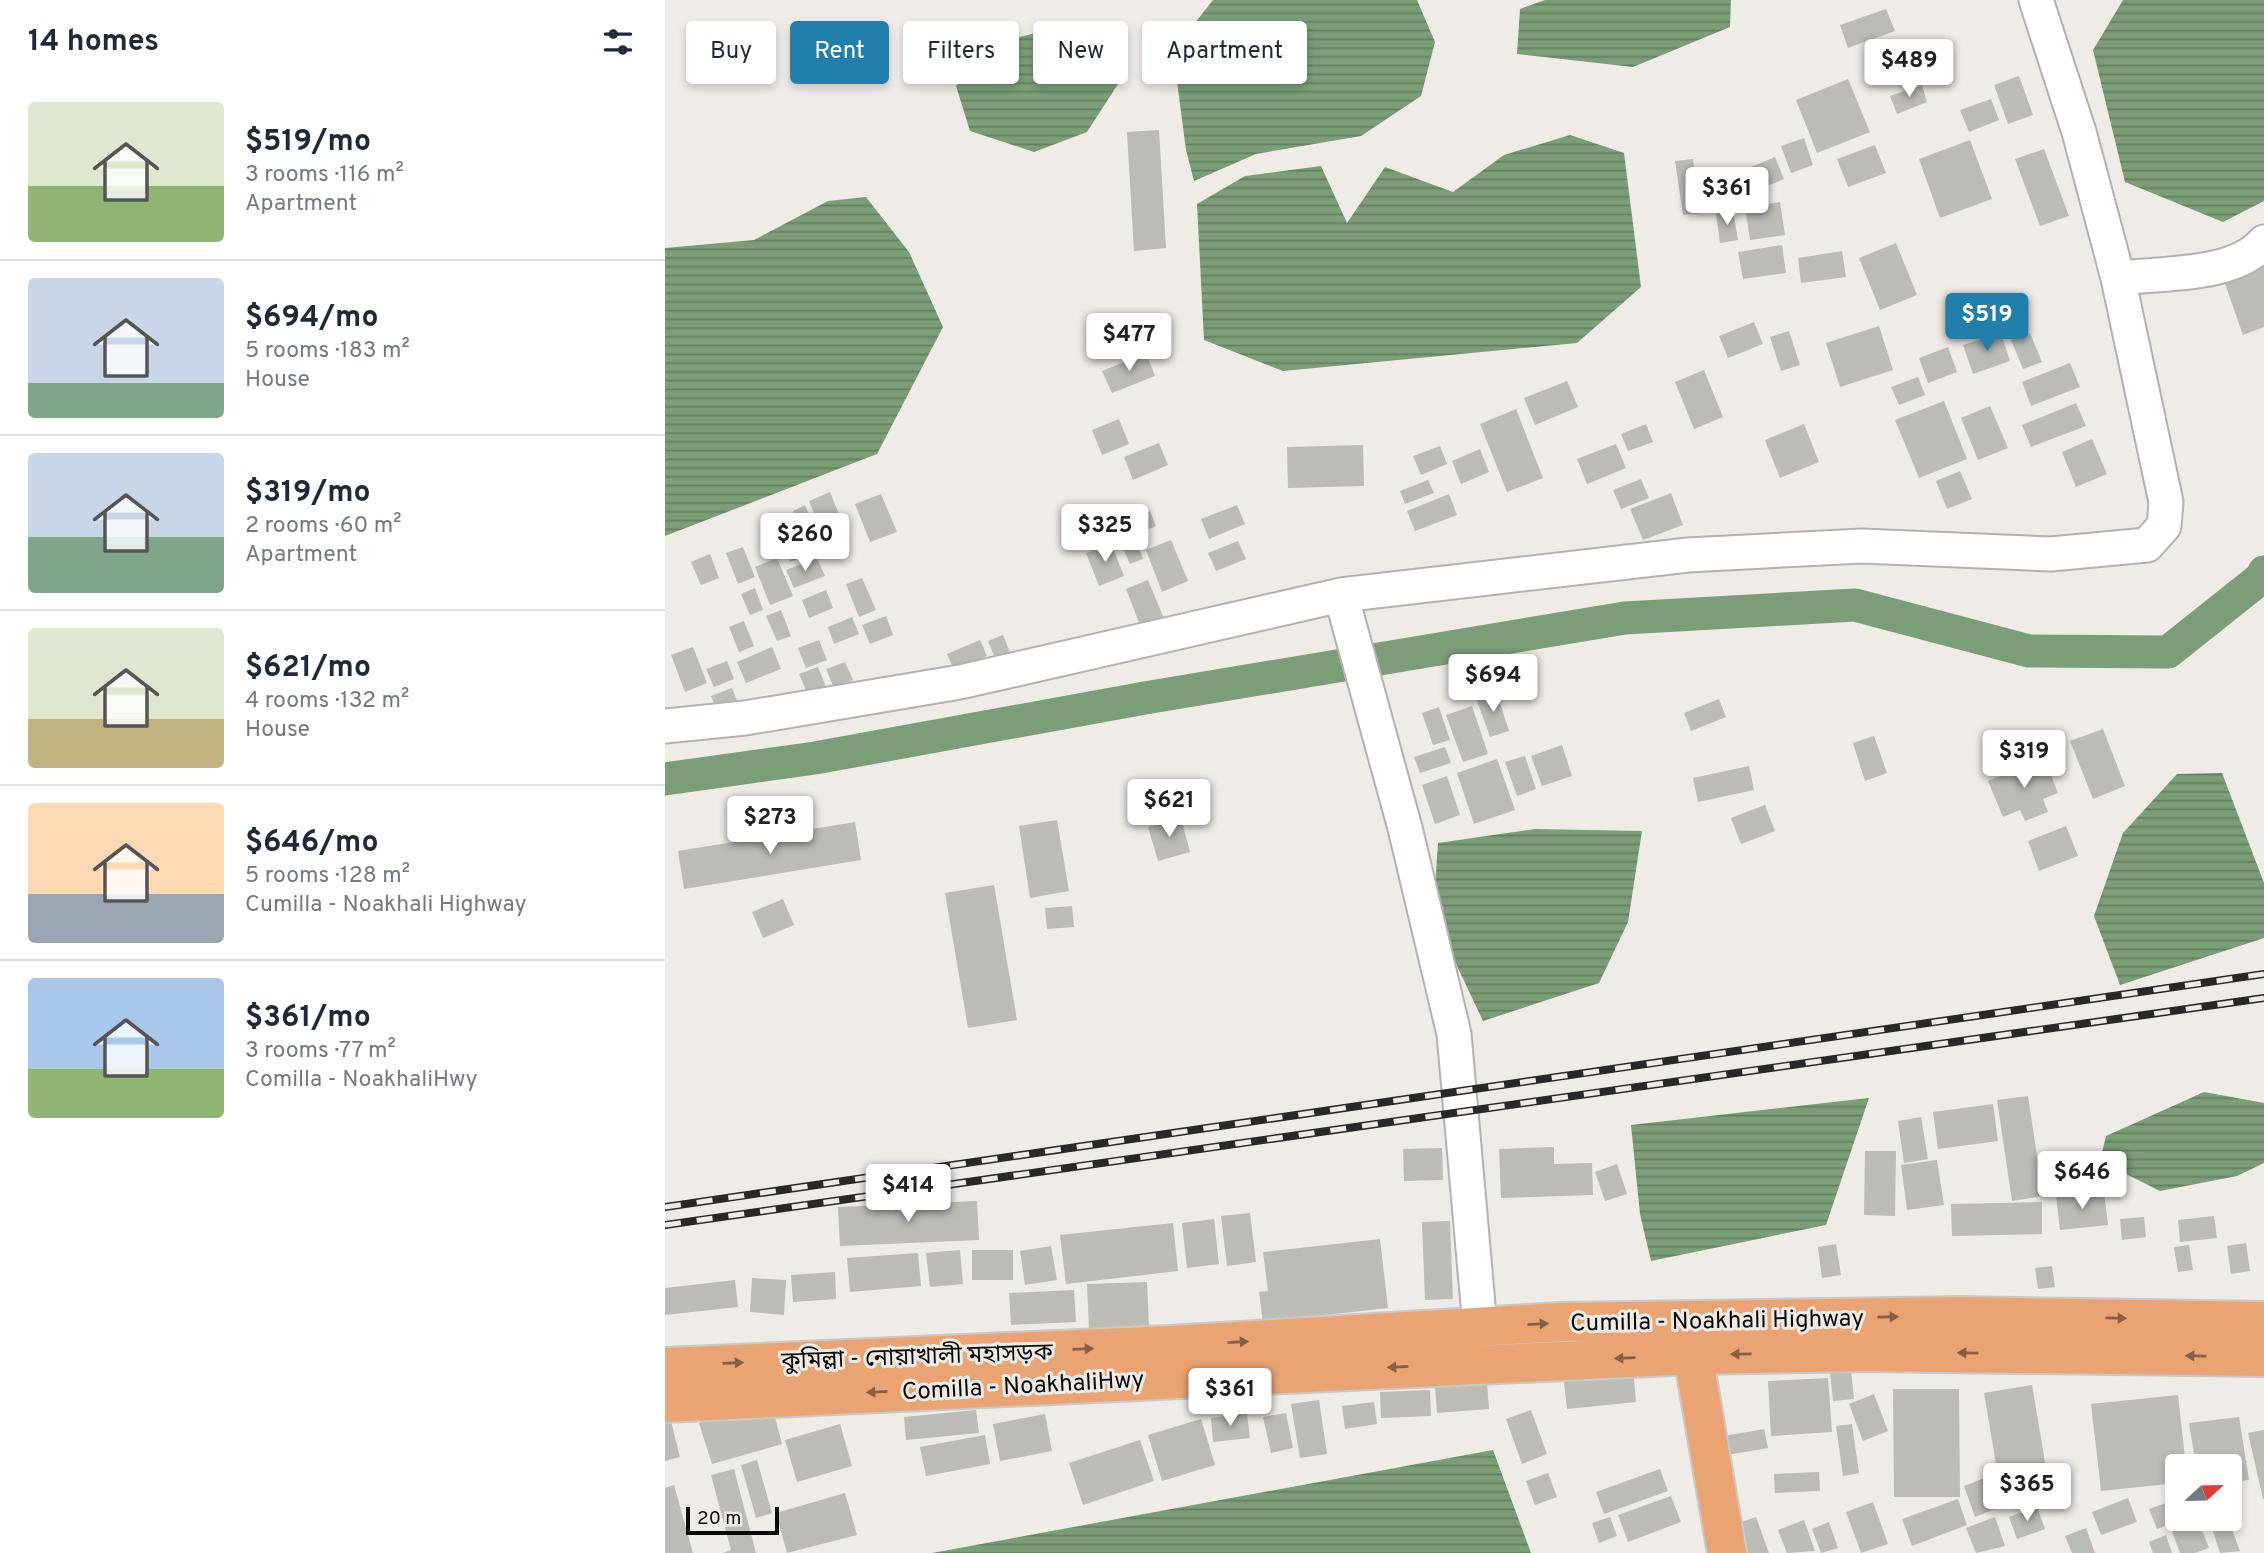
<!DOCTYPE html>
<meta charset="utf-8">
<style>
body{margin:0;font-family:Overpass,"Noto Sans Bengali",sans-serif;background:#f2f2f3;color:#1f2937;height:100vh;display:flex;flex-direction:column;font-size:26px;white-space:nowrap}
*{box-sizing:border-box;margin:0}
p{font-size:23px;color:#747a83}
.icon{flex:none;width:38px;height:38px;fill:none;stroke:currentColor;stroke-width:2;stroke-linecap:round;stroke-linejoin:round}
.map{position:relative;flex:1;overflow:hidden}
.side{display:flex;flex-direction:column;background:#fff;width:665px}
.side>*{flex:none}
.banner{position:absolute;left:21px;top:21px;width:665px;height:63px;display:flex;gap:14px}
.needle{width:46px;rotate:68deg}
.tools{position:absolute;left:1500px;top:1454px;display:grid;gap:14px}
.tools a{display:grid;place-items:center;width:77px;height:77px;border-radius:7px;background:#fff;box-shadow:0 4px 10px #0003;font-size:35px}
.scale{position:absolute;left:21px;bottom:18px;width:93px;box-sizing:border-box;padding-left:7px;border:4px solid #0c0b0a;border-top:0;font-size:19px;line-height:24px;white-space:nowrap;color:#0c0b0a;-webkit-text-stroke:5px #efebe6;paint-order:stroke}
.price{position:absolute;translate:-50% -60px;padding:0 16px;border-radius:7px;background:#fff;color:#222;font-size:23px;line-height:46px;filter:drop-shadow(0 2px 4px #0008)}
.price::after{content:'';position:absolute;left:50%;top:42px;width:21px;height:16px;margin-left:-10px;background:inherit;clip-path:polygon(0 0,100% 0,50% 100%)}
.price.current{background:#227fac;color:#fff}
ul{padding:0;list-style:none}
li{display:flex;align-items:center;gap:21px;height:175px;padding:0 28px}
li+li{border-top:2px solid #e0e1e3}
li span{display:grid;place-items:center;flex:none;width:196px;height:140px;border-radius:7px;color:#555}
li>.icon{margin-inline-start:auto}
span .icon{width:84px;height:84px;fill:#fffc;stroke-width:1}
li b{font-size:30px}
h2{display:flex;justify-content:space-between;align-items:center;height:84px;padding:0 28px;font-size:30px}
.tag{padding:0 24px;border-radius:7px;background:#fff;box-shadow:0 4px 10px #0003;font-size:24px;line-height:63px}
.tag.current{background:#227fac;color:#fff}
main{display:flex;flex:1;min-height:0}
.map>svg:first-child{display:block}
.water{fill:url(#water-rules)}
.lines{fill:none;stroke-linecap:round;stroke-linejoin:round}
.canal{stroke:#7b9e77;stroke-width:33}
.building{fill:#bbbcb6}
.minor-casing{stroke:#b5b1ac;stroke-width:37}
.major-casing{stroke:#cac9c9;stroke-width:42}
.minor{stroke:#fff;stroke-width:33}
.major{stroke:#eaa474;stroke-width:38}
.rail-casing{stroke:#2a2827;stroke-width:8}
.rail{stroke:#efebe6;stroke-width:5;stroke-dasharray:16;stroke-linecap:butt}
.oneway{fill:#865f44}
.labels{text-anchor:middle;stroke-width:6;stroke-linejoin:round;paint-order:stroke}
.street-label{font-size:24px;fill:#0c0b0a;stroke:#efebe6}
</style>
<main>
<section class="side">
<h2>14 homes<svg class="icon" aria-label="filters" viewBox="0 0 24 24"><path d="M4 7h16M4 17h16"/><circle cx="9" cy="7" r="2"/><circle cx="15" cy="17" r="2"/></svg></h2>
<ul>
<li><span style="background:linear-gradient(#dfe7d0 60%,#8fb573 0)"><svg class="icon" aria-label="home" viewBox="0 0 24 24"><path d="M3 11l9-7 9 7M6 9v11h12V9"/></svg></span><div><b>$519/mo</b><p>3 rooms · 116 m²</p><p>Apartment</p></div></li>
<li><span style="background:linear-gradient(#c9d6e8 75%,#7fa58c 0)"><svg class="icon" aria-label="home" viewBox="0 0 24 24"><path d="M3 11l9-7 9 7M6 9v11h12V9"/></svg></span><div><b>$694/mo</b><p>5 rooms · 183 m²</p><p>House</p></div></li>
<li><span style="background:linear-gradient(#c9d6e8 60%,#7fa58c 0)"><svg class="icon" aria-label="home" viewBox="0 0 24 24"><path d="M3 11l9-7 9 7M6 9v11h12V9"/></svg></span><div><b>$319/mo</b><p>2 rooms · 60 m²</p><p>Apartment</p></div></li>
<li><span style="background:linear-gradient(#dfe7d0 65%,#c2b280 0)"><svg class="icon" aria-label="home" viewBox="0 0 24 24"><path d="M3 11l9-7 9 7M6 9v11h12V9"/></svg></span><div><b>$621/mo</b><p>4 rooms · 132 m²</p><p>House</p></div></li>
<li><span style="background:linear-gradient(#ffd9b3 65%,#9aa5b1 0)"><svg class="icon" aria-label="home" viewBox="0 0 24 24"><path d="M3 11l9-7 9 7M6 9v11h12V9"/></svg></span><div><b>$646/mo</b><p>5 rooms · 128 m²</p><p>Cumilla - Noakhali Highway</p></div></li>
<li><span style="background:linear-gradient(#a9c7e8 65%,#8fb573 0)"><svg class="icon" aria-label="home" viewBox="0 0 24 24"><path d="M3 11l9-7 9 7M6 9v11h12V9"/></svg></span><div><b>$361/mo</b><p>3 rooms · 77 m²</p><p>Comilla - NoakhaliHwy</p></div></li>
</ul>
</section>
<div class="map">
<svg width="1599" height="1553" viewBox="0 0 1599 1553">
<defs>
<pattern id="water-rules" width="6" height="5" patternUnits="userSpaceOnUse" patternTransform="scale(1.75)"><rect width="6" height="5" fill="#7b9e77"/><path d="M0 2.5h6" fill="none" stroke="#637f60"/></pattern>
</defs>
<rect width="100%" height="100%" fill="#efebe6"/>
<path class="water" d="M 548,0 L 752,0 L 770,42 L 756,96 L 696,136 L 591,154 L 529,181 L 521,150 L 508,51 Z
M 880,0 L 1066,0 L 1065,27 L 968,67 L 852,54 L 855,9 Z
M 1458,0 L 1599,0 L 1599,201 L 1558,222 L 1460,182 L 1428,50 Z
M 384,30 L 453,33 L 453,84 L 422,132 L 369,152 L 305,131 L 291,86 L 329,43 Z
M 905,135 L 959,153 L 976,287 L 912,343 L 618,371 L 539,340 L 532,204 L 580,176 L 656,166 L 682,223 L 720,167 L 788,192 L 839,155 Z
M 201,197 L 244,252 L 278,327 L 212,454 L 0,536 L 0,248 L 89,240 L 163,201 Z
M 1557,773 L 1599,883 L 1599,938 L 1455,985 L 1429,916 L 1458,833 L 1512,774 Z
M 870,829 L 977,831 L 963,922 L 934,983 L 818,1021 L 768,915 L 773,843 Z
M 1539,1092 L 1599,1103 L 1599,1163 L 1572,1176 L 1495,1191 L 1435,1161 L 1441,1136 Z
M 1204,1098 L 1161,1225 L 986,1261 L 975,1214 L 966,1125 Z
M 828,1450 L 866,1553 L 267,1553 Z"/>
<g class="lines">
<path class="canal" d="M 0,779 L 150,758 L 480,698 L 960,618 L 1190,605 L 1364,651 L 1503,652 L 1596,578 L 1599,572"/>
</g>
<path class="building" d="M 1221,9 L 1230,31 L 1183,48 L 1175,25 Z
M 1354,76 L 1368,115 L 1343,124 L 1329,85 Z
M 1183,79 L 1205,132 L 1152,153 L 1131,100 Z
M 1257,85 L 1262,102 L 1232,114 L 1225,96 Z
M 1326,99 L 1334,120 L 1304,132 L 1295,110 Z
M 494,130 L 501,248 L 469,251 L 462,132 Z
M 1139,138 L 1148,165 L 1126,173 L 1116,146 Z
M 1305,140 L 1327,199 L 1275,218 L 1254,159 Z
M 1210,145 L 1221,173 L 1183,187 L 1172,159 Z
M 1379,149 L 1404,216 L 1375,226 L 1350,159 Z
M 1110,157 L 1119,179 L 1090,191 L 1081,169 Z
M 1028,159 L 1036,213 L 1018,215 L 1010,161 Z
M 1115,202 L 1120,235 L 1085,240 L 1080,207 Z
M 1068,211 L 1073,240 L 1055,243 L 1051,214 Z
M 1231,243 L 1252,295 L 1215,310 L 1194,258 Z
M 1117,245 L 1121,273 L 1078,279 L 1073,252 Z
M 1177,251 L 1181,277 L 1136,283 L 1133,258 Z
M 1599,267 L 1599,327 L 1578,335 L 1559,281 Z
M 1089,322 L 1098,344 L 1063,358 L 1054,336 Z
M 1214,326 L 1228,370 L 1175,387 L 1161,343 Z
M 1124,331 L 1135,365 L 1116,371 L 1105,337 Z
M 1336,333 L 1345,361 L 1308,374 L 1298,345 Z
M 1365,333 L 1377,362 L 1358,369 L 1346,340 Z
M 1283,347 L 1292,372 L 1263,383 L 1254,358 Z
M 481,353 L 490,376 L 447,393 L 437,371 Z
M 1405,363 L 1415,387 L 1366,406 L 1357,382 Z
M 1039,370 L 1058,417 L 1029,429 L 1010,382 Z
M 1253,377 L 1260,395 L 1234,405 L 1226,387 Z
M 902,381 L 913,407 L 870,425 L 859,398 Z
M 1279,401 L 1302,459 L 1254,478 L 1230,420 Z
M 1411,403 L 1421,426 L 1366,447 L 1357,425 Z
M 1325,406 L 1343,448 L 1313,460 L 1296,418 Z
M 851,409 L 878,478 L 842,492 L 815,424 Z
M 454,419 L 464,444 L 437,455 L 427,430 Z
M 981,424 L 988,442 L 963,451 L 956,434 Z
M 1139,424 L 1154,462 L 1115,478 L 1100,440 Z
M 1427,439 L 1442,474 L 1411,487 L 1397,452 Z
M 494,443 L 503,465 L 468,480 L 459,457 Z
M 951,444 L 961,468 L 922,484 L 912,459 Z
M 698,445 L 699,486 L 623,488 L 622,447 Z
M 775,446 L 782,464 L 756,475 L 748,456 Z
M 815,449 L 824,472 L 796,484 L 787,461 Z
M 1295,471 L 1307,499 L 1282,509 L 1271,481 Z
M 976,479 L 984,498 L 956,509 L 948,490 Z
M 763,480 L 769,493 L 740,504 L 735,491 Z
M 165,492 L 183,537 L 162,546 L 144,501 Z
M 1006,493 L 1018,525 L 978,540 L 965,509 Z
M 216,494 L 232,532 L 205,542 L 190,504 Z
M 784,494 L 792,515 L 750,531 L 742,511 Z
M 140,505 L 158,550 L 145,555 L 128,511 Z
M 572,505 L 580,524 L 544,539 L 536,519 Z
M 485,511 L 491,526 L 463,538 L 457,523 Z
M 128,526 L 140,556 L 125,562 L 113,532 Z
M 470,538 L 478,559 L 465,564 L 456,544 Z
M 506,540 L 523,581 L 497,592 L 481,550 Z
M 573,541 L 581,559 L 551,571 L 543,553 Z
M 446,543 L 459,576 L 434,586 L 421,553 Z
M 78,547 L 90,577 L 73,584 L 61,553 Z
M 45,554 L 54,578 L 36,585 L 26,562 Z
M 112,558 L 128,596 L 105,605 L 90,567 Z
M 152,558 L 160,576 L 129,588 L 121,570 Z
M 197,578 L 211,610 L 194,617 L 181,584 Z
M 483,580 L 500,621 L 477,630 L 461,589 Z
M 90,588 L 98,610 L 85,615 L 76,594 Z
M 161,590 L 168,608 L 144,618 L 137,600 Z
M 116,610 L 126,636 L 112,641 L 101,616 Z
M 221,616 L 228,635 L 205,644 L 197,625 Z
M 187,617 L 194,634 L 169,644 L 163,627 Z
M 79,621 L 89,646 L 74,652 L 64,627 Z
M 338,635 L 346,655 L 331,661 L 323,641 Z
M 154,640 L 162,660 L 141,668 L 133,648 Z
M 315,640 L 322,656 L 289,670 L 282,654 Z
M 28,647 L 42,683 L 20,692 L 6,655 Z
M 107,647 L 116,669 L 81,683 L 72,662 Z
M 62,661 L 69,679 L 49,687 L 41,669 Z
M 180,662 L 188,680 L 169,688 L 161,669 Z
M 153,667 L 161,687 L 143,695 L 134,674 Z
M 67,688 L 75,708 L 54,716 L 46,696 Z
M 831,691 L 844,731 L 825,737 L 811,698 Z
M 1054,699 L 1061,717 L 1026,731 L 1019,713 Z
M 807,706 L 823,754 L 798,762 L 781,715 Z
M 774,707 L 785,740 L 768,745 L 757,713 Z
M 1438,729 L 1460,786 L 1428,799 L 1405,741 Z
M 1209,736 L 1222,773 L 1200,781 L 1188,743 Z
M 897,745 L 907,776 L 877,786 L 866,756 Z
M 780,747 L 786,763 L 755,773 L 749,757 Z
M 860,756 L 871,789 L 852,796 L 840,762 Z
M 832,759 L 850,810 L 809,824 L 792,773 Z
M 1380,759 L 1393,793 L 1378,799 L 1383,812 L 1360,821 L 1355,810 L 1338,817 L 1323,781 Z
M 1084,766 L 1089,790 L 1033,802 L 1028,778 Z
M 782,776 L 795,815 L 770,824 L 757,785 Z
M 1100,805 L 1110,831 L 1076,844 L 1066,818 Z
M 516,818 L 525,852 L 493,861 L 483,827 Z
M 392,820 L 404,891 L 365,898 L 354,826 Z
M 190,822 L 196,860 L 19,889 L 13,851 Z
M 1401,826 L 1413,856 L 1374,871 L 1363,841 Z
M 329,885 L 352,1020 L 303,1028 L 280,893 Z
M 118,899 L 129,925 L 98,938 L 87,912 Z
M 407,906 L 409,927 L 382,929 L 380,908 Z
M 1363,1096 L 1378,1196 L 1347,1201 L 1332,1100 Z
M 1328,1104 L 1333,1141 L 1273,1149 L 1268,1112 Z
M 1256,1117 L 1263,1159 L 1239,1163 L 1233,1121 Z
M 889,1147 L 889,1164 L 927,1163 L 928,1195 L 836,1198 L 834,1149 Z
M 777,1148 L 778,1180 L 739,1181 L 738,1149 Z
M 1200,1151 L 1231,1151 L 1230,1216 L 1199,1215 Z
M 1272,1160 L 1279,1205 L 1242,1210 L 1236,1165 Z
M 952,1164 L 962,1194 L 940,1201 L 930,1172 Z
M 1439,1191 L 1443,1225 L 1395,1230 L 1391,1196 Z
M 312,1201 L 314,1240 L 175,1246 L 173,1207 Z
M 1377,1202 L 1377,1234 L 1287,1236 L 1286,1204 Z
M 585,1213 L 591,1262 L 562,1266 L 556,1216 Z
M 1549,1216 L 1552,1238 L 1515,1242 L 1513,1220 Z
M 1479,1217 L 1481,1237 L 1457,1240 L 1455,1219 Z
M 549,1219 L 554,1264 L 522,1268 L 517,1223 Z
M 785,1221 L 788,1299 L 760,1300 L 757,1222 Z
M 508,1223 L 513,1271 L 401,1284 L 395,1235 Z
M 715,1239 L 723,1308 L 598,1322 L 594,1292 L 603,1291 L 598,1252 Z
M 1581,1243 L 1585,1271 L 1566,1274 L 1562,1246 Z
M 1171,1244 L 1176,1275 L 1157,1278 L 1153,1247 Z
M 1524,1245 L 1528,1270 L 1513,1272 L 1509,1247 Z
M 386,1246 L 392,1280 L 360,1285 L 355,1251 Z
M 295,1250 L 298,1284 L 265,1287 L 261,1253 Z
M 307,1250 L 348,1250 L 348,1280 L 307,1280 Z
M 253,1253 L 256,1286 L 185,1292 L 182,1258 Z
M 1387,1266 L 1390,1287 L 1373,1289 L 1370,1268 Z
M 170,1272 L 171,1299 L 128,1302 L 126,1275 Z
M 87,1278 L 121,1280 L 119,1315 L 85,1312 Z
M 70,1280 L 73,1307 L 0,1315 L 0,1288 Z
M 482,1282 L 484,1326 L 424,1329 L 422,1284 Z
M 409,1290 L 411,1322 L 346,1325 L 344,1293 Z
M 968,1367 L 971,1402 L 902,1409 L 898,1373 Z
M 1186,1370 L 1189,1399 L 1168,1401 L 1165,1372 Z
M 1163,1378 L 1167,1432 L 1106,1436 L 1103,1381 Z
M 822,1383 L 824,1409 L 772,1413 L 770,1387 Z
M 1367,1385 L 1386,1498 L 1338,1506 L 1319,1393 Z
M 1228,1389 L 1294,1389 L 1295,1497 L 1229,1497 Z
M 765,1390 L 766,1416 L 716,1418 L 715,1392 Z
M 1209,1394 L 1223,1431 L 1198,1441 L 1184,1404 Z
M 1513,1395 L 1521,1466 L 1512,1466 L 1512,1483 L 1436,1491 L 1426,1404 Z
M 654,1400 L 662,1454 L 635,1458 L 626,1404 Z
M 106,1402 L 117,1444 L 47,1464 L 34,1423 Z
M 709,1402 L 712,1424 L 680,1429 L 677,1406 Z
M 311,1410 L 314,1433 L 241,1440 L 239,1417 Z
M 866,1410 L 882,1454 L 857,1464 L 841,1419 Z
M 621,1413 L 628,1448 L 606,1453 L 598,1417 Z
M 380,1414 L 387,1451 L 335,1461 L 328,1424 Z
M 582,1414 L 585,1438 L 548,1442 L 546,1418 Z
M 5,1417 L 15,1457 L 0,1461 L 0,1418 Z
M 1574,1417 L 1584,1480 L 1564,1483 L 1564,1466 L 1531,1466 L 1524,1423 Z
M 536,1419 L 550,1465 L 497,1481 L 483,1435 Z
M 175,1424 L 187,1466 L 132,1482 L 120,1440 Z
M 1187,1424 L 1194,1473 L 1178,1476 L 1171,1426 Z
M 1099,1429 L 1103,1448 L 1062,1455 L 1059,1436 Z
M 1599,1430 L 1599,1499 L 1598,1499 L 1583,1433 Z
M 320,1435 L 325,1464 L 261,1476 L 255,1447 Z
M 475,1440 L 489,1481 L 418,1505 L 404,1463 Z
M 92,1460 L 107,1513 L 91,1518 L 76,1465 Z
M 69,1469 L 91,1553 L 58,1553 L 66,1550 L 46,1475 Z
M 995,1469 L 1003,1491 L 939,1514 L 931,1492 Z
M 1154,1472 L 1155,1491 L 1110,1493 L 1109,1474 Z
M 883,1473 L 892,1497 L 870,1505 L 861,1481 Z
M 1320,1478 L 1332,1508 L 1310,1517 L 1299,1486 Z
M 9,1485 L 28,1553 L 0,1553 L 0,1488 Z
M 180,1493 L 192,1535 L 122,1553 L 111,1513 Z
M 1006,1496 L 1016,1522 L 963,1542 L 953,1515 Z
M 1463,1498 L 1472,1522 L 1436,1535 L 1427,1512 Z
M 1293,1499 L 1302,1525 L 1247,1546 L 1237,1519 Z
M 1512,1499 L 1512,1519 L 1518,1519 L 1492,1529 L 1484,1509 Z
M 1208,1502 L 1223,1544 L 1196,1553 L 1181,1512 Z
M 1372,1507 L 1380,1529 L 1352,1539 L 1344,1517 Z
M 945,1517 L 952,1536 L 934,1543 L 927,1523 Z
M 1091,1517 L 1104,1553 L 1072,1553 L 1062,1527 Z
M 1330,1517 L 1340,1546 L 1311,1553 L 1301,1528 Z
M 1544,1519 L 1563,1519 L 1575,1551 L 1555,1553 Z
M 1139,1520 L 1150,1551 L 1122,1553 L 1113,1530 Z
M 1164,1522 L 1173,1548 L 1156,1553 L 1147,1529 Z
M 1534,1522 L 1544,1548 L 1530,1553 L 1515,1553 L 1507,1531 Z
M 1421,1528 L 1430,1553 L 1407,1553 L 1400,1536 Z
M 1501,1535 L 1507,1553 L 1488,1553 L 1484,1542 Z"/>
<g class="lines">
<g class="minor-casing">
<path id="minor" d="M 1453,278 C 1495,273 1570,277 1599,242
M 676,595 L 740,828 L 789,1034 L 815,1327
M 0,726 L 80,718 L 295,682 L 676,595 L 1023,555 L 1197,546 L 1386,554 L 1482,545 L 1499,526 L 1501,502 L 1453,278 L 1414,132 L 1371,0"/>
</g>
<g class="major-casing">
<path id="major" d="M 1028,1355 L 1062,1553
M 0,1367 L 505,1345 L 896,1322 L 1295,1316 L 1599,1321
M 0,1403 L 1028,1355 L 1199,1352 L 1599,1357"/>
</g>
<use href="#minor" class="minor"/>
<use href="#major" class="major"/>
<g class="rail-casing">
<path id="rail" d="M 0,1207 L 1599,974
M 0,1225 L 1599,998"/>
</g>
<use href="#rail" class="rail"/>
</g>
<defs><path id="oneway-solid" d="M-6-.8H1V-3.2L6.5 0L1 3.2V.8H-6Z" transform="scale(1.75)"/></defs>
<g class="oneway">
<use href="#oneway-solid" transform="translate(1223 1317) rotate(-1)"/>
<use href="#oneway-solid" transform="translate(1451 1318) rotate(1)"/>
<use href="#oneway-solid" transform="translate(873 1324) rotate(-3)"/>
<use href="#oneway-solid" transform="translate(573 1342) rotate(-3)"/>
<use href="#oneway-solid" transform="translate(418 1349) rotate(-2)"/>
<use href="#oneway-solid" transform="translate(1303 1353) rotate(-179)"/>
<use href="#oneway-solid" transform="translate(1076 1354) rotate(179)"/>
<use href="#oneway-solid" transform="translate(1531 1356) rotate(-179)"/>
<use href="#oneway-solid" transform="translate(960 1358) rotate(178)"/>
<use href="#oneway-solid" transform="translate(68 1363) rotate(-2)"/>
<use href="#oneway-solid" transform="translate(733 1367) rotate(177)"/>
<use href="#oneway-solid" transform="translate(212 1392) rotate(177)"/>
</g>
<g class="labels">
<g class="street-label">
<text transform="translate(1052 1320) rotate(-1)" y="8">Cumilla - Noakhali Highway</text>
<text transform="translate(252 1356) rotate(-2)" y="8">কুমিল্লা - নোয়াখালী মহাসড়ক</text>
<text transform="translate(358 1385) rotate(-3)" y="8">Comilla - NoakhaliHwy</text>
</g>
</g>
</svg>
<div class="tools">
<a><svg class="needle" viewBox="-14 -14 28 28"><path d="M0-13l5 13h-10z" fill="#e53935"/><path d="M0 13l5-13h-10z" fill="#747a83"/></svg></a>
</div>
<div class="scale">20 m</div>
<b class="price" style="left:1244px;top:99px">$489</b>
<b class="price" style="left:1062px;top:227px">$361</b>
<b class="price current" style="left:1322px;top:353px">$519</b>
<b class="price" style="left:464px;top:373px">$477</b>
<b class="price" style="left:440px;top:564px">$325</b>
<b class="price" style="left:140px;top:573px">$260</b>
<b class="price" style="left:828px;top:714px">$694</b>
<b class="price" style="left:1359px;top:790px">$319</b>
<b class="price" style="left:504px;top:839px">$621</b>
<b class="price" style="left:105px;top:856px">$273</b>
<b class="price" style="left:1417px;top:1211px">$646</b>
<b class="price" style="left:243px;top:1224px">$414</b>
<b class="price" style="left:565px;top:1428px">$361</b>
<b class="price" style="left:1362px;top:1523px">$365</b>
<div class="banner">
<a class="tag">Buy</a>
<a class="tag current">Rent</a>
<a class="tag">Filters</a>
<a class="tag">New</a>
<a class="tag">Apartment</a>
</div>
</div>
</main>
